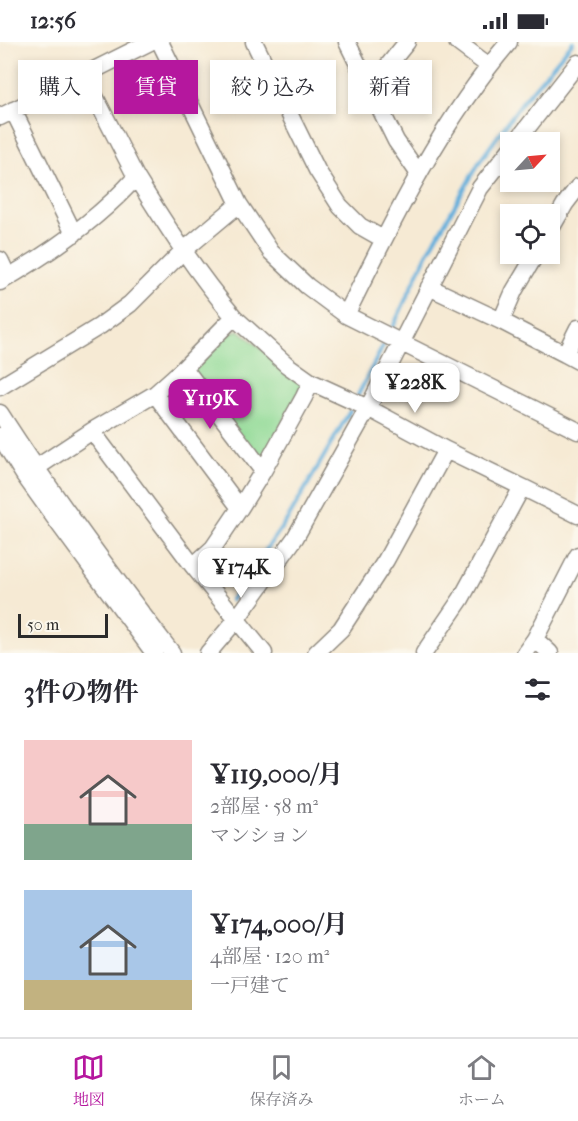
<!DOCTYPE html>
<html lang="ja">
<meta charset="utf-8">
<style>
body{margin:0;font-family:"IM FELL French Canon","Noto Serif JP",serif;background:#f7f7f7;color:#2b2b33;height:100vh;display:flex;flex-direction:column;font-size:22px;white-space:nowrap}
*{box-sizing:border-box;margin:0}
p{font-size:20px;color:#7c7c81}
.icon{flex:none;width:33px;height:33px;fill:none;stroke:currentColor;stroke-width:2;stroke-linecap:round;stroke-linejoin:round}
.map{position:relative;height:611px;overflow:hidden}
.panel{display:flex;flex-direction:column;background:#fff;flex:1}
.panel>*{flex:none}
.top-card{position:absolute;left:18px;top:18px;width:543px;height:54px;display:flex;gap:12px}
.needle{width:39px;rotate:64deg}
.controls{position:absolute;left:500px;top:90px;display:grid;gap:12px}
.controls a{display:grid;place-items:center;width:60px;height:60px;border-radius:0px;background:#fff;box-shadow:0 3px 9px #0003;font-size:30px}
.scale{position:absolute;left:18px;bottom:15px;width:90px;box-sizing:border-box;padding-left:6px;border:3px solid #2b2b2b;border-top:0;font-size:16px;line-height:21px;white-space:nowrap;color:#2b2b2b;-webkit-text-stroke:4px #fbf7ec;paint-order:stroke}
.price{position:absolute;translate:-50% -51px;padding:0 14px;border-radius:12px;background:#fff;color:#222;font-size:20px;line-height:39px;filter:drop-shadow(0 2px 3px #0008)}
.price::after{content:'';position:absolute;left:50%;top:36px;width:18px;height:14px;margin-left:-9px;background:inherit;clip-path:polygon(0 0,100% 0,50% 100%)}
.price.active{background:#b5179e;color:#fff}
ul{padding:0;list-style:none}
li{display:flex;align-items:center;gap:18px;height:150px;padding:0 24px}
li span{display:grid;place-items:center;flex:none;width:168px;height:120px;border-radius:0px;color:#555}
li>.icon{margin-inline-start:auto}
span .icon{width:72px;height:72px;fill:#fffc;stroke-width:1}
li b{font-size:26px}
h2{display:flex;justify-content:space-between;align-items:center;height:72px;padding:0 24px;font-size:26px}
.pill{padding:0 21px;border-radius:0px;background:#fff;box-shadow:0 3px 9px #0003;font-size:21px;line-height:54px}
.pill.active{background:#b5179e;color:#fff}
.status{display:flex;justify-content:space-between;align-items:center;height:42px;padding:0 30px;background:#fff;direction:ltr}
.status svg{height:16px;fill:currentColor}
.tab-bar{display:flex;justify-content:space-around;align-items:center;height:84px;border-top:2px solid #e1e1e2;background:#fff;font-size:16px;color:#7c7c81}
.tab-bar a{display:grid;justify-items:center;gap:3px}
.tab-bar .active{color:#b5179e}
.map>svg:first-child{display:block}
.green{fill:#91da96;stroke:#5e8260;stroke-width:1.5}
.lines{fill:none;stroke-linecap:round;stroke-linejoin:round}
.stream{stroke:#62aedb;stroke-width:4}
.minor-casing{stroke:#908a80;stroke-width:19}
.minor{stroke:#fff;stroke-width:16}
</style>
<div class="status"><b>12:56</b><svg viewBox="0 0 49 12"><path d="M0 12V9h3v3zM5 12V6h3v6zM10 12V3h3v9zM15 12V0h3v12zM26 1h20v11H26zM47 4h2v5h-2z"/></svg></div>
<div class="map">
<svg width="578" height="611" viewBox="0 0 578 611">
<rect width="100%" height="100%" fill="#fbf7ec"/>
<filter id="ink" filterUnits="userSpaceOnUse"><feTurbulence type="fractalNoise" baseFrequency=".0167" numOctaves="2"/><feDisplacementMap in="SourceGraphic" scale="12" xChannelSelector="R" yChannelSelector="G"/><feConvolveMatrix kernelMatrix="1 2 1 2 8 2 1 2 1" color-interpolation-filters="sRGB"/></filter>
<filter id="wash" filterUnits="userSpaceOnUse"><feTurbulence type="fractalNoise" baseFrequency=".008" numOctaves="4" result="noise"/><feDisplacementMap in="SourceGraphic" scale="24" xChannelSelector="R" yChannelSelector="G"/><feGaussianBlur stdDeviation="1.35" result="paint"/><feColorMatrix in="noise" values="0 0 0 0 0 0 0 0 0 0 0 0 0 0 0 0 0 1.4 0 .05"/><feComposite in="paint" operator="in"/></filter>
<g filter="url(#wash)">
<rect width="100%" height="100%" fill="#f6ead4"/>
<path class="green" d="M 239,288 L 300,339 L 302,344 L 261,423 L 190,328 L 226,293 Z"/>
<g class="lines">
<path class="stream" d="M 393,285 L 426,214 L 480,119 L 523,59 L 573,0
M 358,353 L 383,304
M 231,558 L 289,475 L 350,369"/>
</g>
</g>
<g filter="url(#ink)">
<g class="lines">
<g class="minor-casing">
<path id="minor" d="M 160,0 L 239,162 L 271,210 L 307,244 L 346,273 L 578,389
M 254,0 L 317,128 L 340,164 L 360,184 L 383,197
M 347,0 L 396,99 L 419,132
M 457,0 L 489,24
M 370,46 L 407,0
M 13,68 L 74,192
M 0,75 L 150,0
M 516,100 L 578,21
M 136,135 C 167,185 196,230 234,275
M 549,190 L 565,162 L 578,145
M 536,212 L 514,249 L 501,279 L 565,312
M 0,218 L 8,235
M 0,240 C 50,211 98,178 136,135 L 84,33
M 429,245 L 501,279
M 346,273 C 393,178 440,81 509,0
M 578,286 L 565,312 L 578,319
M 184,326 L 263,429
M 0,345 L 100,284 L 130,262 L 183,209 L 239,162
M 155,352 L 240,466
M 0,371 C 53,454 112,533 172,611
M 92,389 L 193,524 L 264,611
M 0,394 L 24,433 L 59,482 L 154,611
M 36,426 L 92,389 L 155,352 L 184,326 L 234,275 L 287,323 L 311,340 L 368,366 L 446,408
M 522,445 L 578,473
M 193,524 L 213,506 L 240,466 L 263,429 L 304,355 L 311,340
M 535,597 L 550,611
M 208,611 L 236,578 L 295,496 L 368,366 L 480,146 L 510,108
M 316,611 L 341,587 L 386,518 L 446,408 L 522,445 L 461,557 L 424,611
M 525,611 L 535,597 L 578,513"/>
</g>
<use href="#minor" class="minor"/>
</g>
</g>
</svg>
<div class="controls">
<a><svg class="needle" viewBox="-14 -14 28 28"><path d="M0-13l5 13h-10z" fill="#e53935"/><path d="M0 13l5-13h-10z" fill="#7c7c81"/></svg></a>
<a><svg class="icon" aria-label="locate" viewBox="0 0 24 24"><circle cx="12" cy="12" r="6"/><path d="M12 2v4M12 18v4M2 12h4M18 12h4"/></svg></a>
</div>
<div class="scale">50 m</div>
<b class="price" style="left:415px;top:372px">¥228K</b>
<b class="price active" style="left:210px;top:388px">¥119K</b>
<b class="price" style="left:241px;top:557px">¥174K</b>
<div class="top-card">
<a class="pill">購入</a>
<a class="pill active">賃貸</a>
<a class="pill">絞り込み</a>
<a class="pill">新着</a>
</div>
</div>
<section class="panel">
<h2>3件の物件<svg class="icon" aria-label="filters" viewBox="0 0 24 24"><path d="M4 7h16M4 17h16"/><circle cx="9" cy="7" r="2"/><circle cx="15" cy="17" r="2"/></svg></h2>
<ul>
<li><span style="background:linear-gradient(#f6c9c9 70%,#7fa58c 0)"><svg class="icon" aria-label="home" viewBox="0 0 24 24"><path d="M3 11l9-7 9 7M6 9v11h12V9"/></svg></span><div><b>¥119,000/月</b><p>2部屋 · 58 m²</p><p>マンション</p></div></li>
<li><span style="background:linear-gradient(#a9c7e8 75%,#c2b280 0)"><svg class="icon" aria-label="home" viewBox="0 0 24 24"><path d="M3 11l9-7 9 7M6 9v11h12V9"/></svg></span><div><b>¥174,000/月</b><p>4部屋 · 120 m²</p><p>一戸建て</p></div></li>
</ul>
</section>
<nav class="tab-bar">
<a class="active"><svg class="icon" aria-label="map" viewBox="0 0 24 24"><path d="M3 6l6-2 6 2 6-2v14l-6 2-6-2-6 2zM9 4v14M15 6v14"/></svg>地図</a>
<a><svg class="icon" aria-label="saved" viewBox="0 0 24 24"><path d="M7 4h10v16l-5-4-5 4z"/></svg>保存済み</a>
<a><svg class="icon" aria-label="home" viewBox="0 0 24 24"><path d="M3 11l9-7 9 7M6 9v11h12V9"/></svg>ホーム</a>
</nav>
